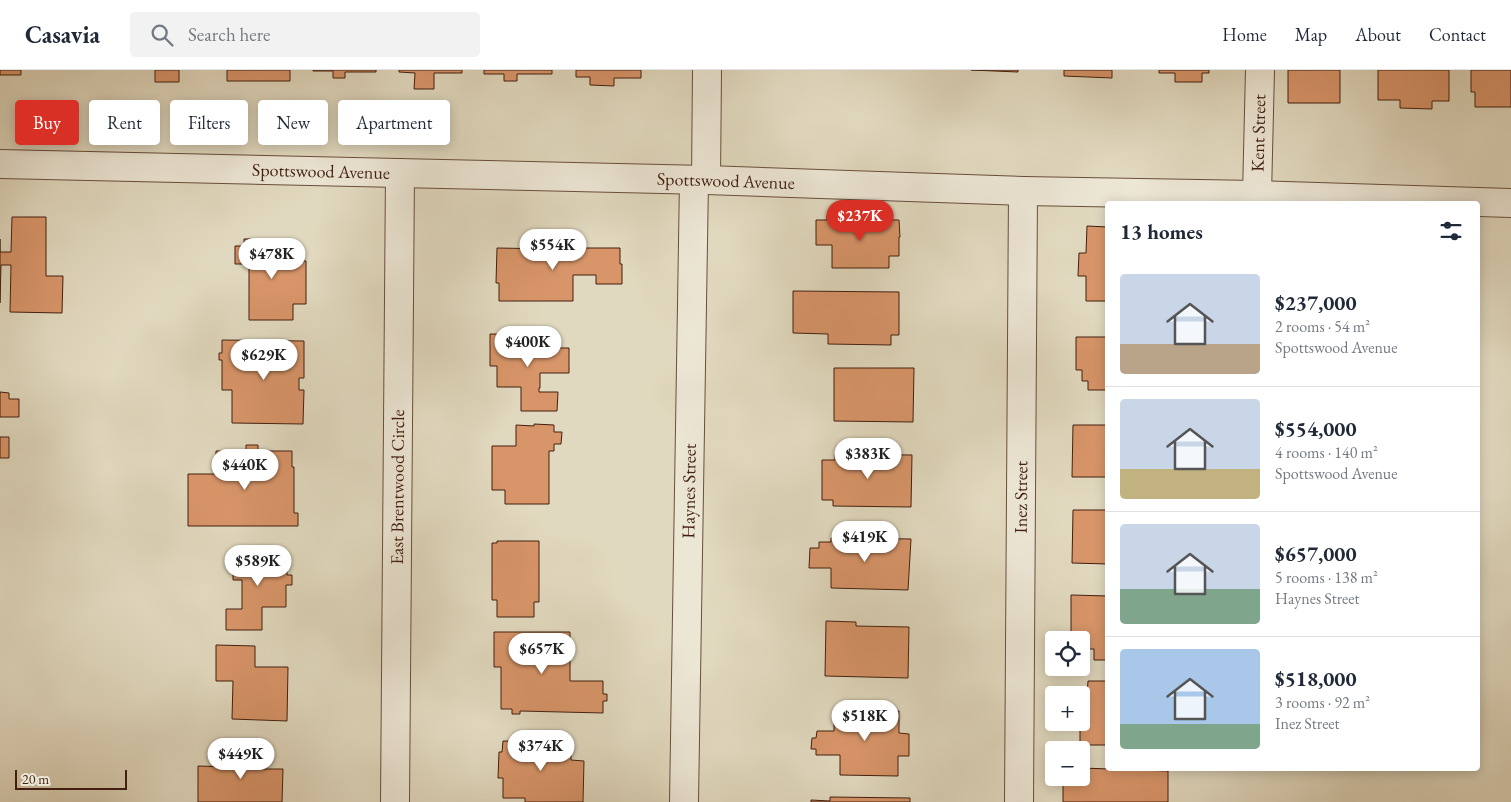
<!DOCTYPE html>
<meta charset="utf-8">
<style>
body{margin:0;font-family:"EB Garamond",serif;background:#f2f2f3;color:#1f2937;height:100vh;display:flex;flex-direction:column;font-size:19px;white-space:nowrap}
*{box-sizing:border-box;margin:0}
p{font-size:16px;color:#747a83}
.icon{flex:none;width:28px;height:28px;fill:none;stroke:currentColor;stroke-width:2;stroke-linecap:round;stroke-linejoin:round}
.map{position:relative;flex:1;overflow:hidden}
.drawer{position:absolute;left:1105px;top:131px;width:375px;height:570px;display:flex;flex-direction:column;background:#fff;border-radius:5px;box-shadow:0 2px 12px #0003}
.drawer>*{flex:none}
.top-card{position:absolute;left:15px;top:30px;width:475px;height:45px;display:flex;gap:10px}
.tools{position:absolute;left:1045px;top:561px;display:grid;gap:10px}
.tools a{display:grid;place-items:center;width:45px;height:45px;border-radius:5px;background:#fff;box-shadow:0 2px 12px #0003;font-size:25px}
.scale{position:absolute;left:15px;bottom:12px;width:112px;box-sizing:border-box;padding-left:5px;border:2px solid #421f0f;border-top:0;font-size:14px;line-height:18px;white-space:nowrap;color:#421f0f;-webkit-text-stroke:4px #ece6d5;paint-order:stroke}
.price{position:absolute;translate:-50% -42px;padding:0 11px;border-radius:18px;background:#fff;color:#222;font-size:16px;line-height:32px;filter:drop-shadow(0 1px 2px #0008)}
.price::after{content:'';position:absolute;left:50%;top:30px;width:15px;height:11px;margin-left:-8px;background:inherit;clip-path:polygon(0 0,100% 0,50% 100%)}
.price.current{background:#d93025;color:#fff}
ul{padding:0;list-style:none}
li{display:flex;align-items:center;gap:15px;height:125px;padding:0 15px}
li+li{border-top:1px solid #e0e1e3}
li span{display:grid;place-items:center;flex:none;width:140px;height:100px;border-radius:5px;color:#555}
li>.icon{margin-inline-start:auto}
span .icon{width:60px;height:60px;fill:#fffc;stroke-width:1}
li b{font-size:21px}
h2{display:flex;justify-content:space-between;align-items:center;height:60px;padding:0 15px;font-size:21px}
.chip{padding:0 18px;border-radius:5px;background:#fff;box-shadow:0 2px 12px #0003;font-size:18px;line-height:45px}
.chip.current{background:#d93025;color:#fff}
header{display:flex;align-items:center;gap:30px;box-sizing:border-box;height:70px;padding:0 25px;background:#fff;border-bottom:1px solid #e0e1e3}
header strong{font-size:24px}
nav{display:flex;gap:28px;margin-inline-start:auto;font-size:18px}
.search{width:350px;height:45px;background:#f2f2f3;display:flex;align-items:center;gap:12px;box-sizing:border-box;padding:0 18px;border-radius:5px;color:#747a83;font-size:19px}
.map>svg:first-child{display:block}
.building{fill:#d89569;stroke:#421f0f}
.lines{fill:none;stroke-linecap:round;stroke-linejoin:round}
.minor-casing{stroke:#6a4e3b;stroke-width:30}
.tertiary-casing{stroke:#6a4e3b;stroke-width:30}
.minor{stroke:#ece6d5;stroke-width:28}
.tertiary{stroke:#ece6d5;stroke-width:28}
.labels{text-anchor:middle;stroke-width:4;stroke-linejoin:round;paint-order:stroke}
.street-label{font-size:18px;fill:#421f0f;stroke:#ece6d5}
</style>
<header>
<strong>Casavia</strong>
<div class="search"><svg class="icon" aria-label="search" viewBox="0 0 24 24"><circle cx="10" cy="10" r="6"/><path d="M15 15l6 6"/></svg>Search here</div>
<nav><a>Home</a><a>Map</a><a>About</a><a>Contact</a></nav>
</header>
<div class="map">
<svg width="1511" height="732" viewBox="0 0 1511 732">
<rect width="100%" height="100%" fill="#e1d9bf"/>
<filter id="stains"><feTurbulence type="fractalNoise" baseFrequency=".004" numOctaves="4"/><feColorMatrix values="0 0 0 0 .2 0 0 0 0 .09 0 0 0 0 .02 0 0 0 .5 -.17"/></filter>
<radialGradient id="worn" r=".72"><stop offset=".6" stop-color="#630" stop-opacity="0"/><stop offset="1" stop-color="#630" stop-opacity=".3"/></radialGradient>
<path class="building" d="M 0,0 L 21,0 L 21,5 L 0,5 Z
M 155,0 L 179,0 L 179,12 L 155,12 Z
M 227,0 L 290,0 L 290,11 L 227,11 Z
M 313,0 L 376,0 L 376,2 L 345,2 L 345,8 L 333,8 L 333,1 L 313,1 Z
M 399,0 L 462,0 L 462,3 L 434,3 L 434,19 L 414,19 L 415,3 L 399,2 Z
M 484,0 L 552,0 L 552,4 L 517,4 L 517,11 L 504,11 L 504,4 L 484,4 Z
M 576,0 L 641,0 L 641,8 L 614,8 L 614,16 L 590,15 L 590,7 L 576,7 Z
M 971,0 L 1018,0 L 1018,2 Z
M 1064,0 L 1112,0 L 1112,8 L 1064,6 Z
M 1159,0 L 1209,0 L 1209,3 L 1202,3 L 1202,12 L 1175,12 L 1175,3 L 1159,3 Z
M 1288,0 L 1340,0 L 1340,33 L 1288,33 Z
M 1378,0 L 1449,0 L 1449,31 L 1432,31 L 1432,39 L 1400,38 L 1400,30 L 1378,30 Z
M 1471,0 L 1511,0 L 1511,37 L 1475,37 L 1475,22 L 1471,22 Z
M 827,145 L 834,145 L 834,149 L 899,150 L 900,167 L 899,167 L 899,186 L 889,186 L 889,198 L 832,198 L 832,175 L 816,175 L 816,150 L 827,150 Z
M 12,147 L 46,147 L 46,206 L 63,206 L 62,243 L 10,242 L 11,195 L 1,195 L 0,233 L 0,169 L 0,182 L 11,182 Z
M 1087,156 L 1108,157 L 1108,231 L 1086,231 L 1086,206 L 1078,206 L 1079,183 L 1086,183 Z
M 244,169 L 283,169 L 283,191 L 306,191 L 306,234 L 293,234 L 293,250 L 249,250 L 249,194 L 235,194 L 235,176 L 244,176 Z
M 553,175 L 574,175 L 574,178 L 620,178 L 620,194 L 622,194 L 622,214 L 596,214 L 596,205 L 573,205 L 573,231 L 499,231 L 499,213 L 496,213 L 497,178 L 553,179 Z
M 793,221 L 899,222 L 899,265 L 891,265 L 891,275 L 828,274 L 828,264 L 793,263 Z
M 490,264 L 542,265 L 541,278 L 569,278 L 569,303 L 540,303 L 540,318 L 539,318 L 539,322 L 558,322 L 557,341 L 521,341 L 521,317 L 497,317 L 497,296 L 490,296 Z
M 1076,267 L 1108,267 L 1108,320 L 1088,320 L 1088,311 L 1082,311 L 1082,300 L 1076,300 Z
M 222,270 L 304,271 L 304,308 L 299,308 L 299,320 L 304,320 L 303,354 L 232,353 L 232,320 L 222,320 L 222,290 L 219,290 L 219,283 L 222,283 Z
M 834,298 L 914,298 L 913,352 L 834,351 Z
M 0,322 L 9,323 L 9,329 L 19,329 L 19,347 L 0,347 Z
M 534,354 L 554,355 L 554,362 L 562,362 L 561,374 L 554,374 L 554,381 L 549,381 L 549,434 L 505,434 L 505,420 L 492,420 L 492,376 L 516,376 L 516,355 L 534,356 Z
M 1073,355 L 1108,355 L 1108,407 L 1072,407 Z
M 0,367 L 9,367 L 9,388 L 0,388 Z
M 246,375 L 258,375 L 258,381 L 292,381 L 292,397 L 294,397 L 294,443 L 298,443 L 298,456 L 188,456 L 188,404 L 216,404 L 216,381 L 246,381 Z
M 835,384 L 912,385 L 911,437 L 833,436 L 833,430 L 822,430 L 822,390 L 835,390 Z
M 1073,440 L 1108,440 L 1108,494 L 1072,493 Z
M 831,468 L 911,469 L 908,520 L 831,518 L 831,498 L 809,498 L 810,478 L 819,478 L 819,472 L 831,472 Z
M 497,471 L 539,471 L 539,532 L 534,532 L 534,547 L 497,547 L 497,530 L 492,530 L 492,473 L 497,473 Z
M 233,481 L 287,481 L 287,505 L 292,505 L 292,515 L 286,515 L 286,537 L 262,537 L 262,560 L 226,560 L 226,539 L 242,539 L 242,510 L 233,510 Z
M 1071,525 L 1108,526 L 1108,590 L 1094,590 L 1094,579 L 1081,579 L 1081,570 L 1071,570 Z
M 826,551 L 856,552 L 856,556 L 909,557 L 908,608 L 825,606 Z
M 494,562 L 570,562 L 570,611 L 603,611 L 603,624 L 607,624 L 607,631 L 603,631 L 603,643 L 520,641 L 520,644 L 512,644 L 512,639 L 501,639 L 501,597 L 494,597 Z
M 216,575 L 255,576 L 255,597 L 288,597 L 287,651 L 232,649 L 233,611 L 216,611 Z
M 1088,611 L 1108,611 L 1108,675 L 1080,675 L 1080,659 L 1067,659 L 1067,652 L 1081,652 L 1081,625 L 1068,625 L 1068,624 L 1087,624 Z
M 834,639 L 899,641 L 899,663 L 909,664 L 909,686 L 898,686 L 898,706 L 840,705 L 840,685 L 816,685 L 816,679 L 811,679 L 812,668 L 816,668 L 817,661 L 834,661 Z
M 503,671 L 571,672 L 571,690 L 584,691 L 583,732 L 525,732 L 525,728 L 503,728 L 503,708 L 498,708 L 499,682 L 502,682 Z
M 230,678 L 262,678 L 262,699 L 283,699 L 282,732 L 198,732 L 198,696 L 230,697 Z
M 1081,698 L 1168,701 L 1168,732 L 1063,732 L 1063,708 L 1081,708 Z
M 830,727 L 910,728 L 910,732 L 811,732 L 811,730 L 830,731 Z"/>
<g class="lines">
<g class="minor-casing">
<g id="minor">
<path d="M 706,110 L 707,0"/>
<path id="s1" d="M 1257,125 L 1260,0"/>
<path id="s2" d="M 395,732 L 400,103"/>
<path id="s3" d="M 684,732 L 694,110"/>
<path id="s4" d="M 1019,732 L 1023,121"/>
</g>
</g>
<g class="tertiary-casing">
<g id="tertiary">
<path id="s5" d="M 0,94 L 706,110 L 1023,121 L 1257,125 L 1511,133"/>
</g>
</g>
<use href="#minor" class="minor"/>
<use href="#tertiary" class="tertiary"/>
</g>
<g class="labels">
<g class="street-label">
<text dy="6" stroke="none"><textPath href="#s1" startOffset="62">Kent Street</textPath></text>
<text dy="6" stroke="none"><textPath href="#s5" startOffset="321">Spottswood Avenue</textPath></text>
<text dy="6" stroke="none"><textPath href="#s5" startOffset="726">Spottswood Avenue</textPath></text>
<text dy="6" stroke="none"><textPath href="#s2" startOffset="315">East Brentwood Circle</textPath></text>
<text dy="6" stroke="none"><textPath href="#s3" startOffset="311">Haynes Street</textPath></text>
<text dy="6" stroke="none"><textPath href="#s4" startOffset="305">Inez Street</textPath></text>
</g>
</g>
<rect width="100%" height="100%" filter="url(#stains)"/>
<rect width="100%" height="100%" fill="url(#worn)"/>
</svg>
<div class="tools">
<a><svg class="icon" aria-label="locate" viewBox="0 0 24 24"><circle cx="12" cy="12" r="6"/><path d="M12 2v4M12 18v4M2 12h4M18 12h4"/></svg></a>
<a>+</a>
<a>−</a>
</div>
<div class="scale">20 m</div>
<b class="price current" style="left:860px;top:172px">$237K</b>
<b class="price" style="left:553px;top:201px">$554K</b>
<b class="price" style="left:272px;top:210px">$478K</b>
<b class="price" style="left:528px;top:298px">$400K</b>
<b class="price" style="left:264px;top:311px">$629K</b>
<b class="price" style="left:868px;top:410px">$383K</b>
<b class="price" style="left:245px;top:421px">$440K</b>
<b class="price" style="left:865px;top:493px">$419K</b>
<b class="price" style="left:258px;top:517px">$589K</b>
<b class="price" style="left:542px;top:605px">$657K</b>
<b class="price" style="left:865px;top:672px">$518K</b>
<b class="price" style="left:541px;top:702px">$374K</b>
<b class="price" style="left:241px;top:710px">$449K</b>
<div class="top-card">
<a class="chip current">Buy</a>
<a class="chip">Rent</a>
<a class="chip">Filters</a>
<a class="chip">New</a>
<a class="chip">Apartment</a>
</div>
<section class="drawer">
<h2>13 homes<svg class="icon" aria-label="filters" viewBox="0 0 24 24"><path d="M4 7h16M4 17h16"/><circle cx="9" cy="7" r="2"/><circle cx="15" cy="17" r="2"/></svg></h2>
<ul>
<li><span style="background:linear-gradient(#c9d6e8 70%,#b9a48a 0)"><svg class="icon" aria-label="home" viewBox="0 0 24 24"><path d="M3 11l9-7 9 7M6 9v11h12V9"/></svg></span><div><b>$237,000</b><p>2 rooms · 54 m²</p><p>Spottswood Avenue</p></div></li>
<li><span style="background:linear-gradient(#c9d6e8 70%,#c2b280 0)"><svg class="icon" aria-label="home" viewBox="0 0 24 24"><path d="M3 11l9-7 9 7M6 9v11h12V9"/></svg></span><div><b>$554,000</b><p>4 rooms · 140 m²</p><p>Spottswood Avenue</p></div></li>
<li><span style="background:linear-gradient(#c9d6e8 65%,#7fa58c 0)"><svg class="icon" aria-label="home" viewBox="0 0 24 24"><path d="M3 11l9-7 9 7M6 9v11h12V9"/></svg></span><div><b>$657,000</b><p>5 rooms · 138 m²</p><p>Haynes Street</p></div></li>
<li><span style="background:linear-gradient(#a9c7e8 75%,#7fa58c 0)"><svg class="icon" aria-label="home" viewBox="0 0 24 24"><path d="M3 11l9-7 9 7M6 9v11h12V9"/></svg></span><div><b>$518,000</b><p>3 rooms · 92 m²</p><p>Inez Street</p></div></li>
</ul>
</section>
</div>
